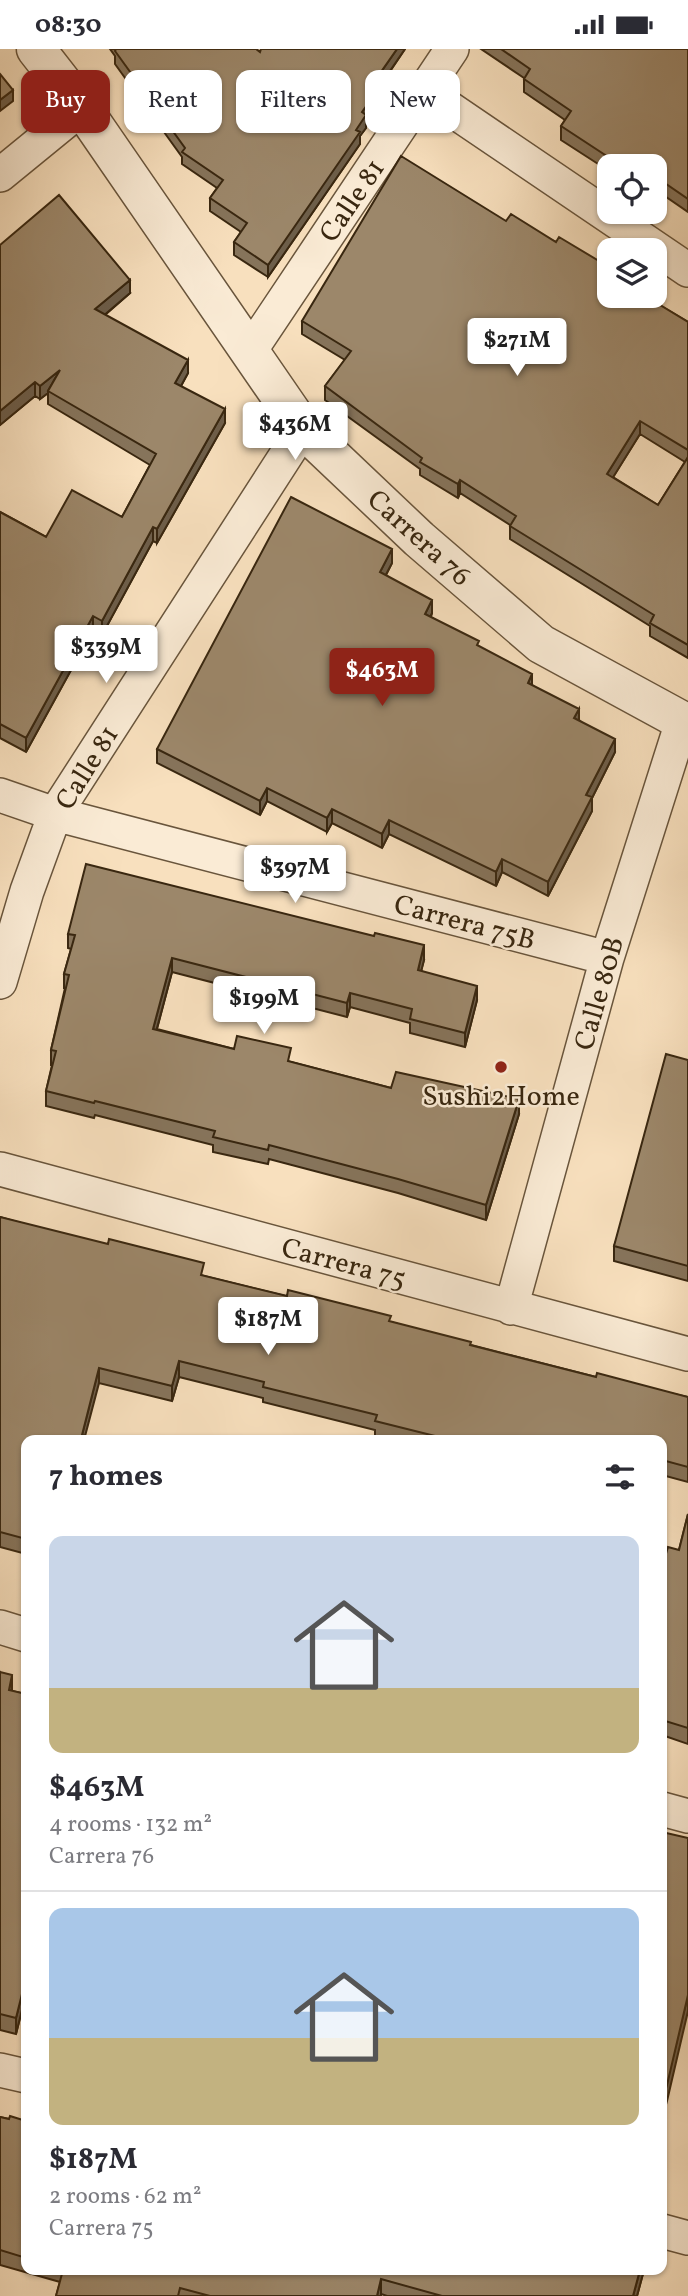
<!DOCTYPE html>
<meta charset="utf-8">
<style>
body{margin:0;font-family:Vollkorn,serif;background:#f7f7f7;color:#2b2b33;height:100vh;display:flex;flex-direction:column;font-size:26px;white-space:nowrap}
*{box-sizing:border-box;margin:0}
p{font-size:23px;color:#7c7c81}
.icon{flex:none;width:38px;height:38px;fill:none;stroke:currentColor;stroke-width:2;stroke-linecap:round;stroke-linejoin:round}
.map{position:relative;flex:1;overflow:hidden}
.sheet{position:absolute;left:21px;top:1386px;width:646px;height:840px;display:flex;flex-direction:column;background:#fff;border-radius:14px;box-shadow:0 2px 5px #0004}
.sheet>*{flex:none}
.hud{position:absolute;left:21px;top:21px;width:648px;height:63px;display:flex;gap:14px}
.fabs{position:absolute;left:597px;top:105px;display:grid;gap:14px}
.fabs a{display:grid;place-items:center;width:70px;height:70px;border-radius:14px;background:#fff;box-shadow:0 2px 5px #0004;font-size:35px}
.price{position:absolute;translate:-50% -60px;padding:0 16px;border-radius:7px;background:#fff;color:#222;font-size:23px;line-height:46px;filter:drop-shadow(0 2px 4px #0008)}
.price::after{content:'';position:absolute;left:50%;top:42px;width:21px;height:16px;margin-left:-10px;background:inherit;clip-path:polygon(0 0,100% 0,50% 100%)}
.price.current{background:#8f2418;color:#fff}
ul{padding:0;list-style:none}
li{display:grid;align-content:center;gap:14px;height:371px;padding:0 28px}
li+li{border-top:2px solid #e1e1e2}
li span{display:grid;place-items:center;height:217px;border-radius:14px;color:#555}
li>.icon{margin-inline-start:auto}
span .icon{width:126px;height:126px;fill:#fffc;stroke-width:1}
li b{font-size:30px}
h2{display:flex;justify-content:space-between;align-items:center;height:84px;padding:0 28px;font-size:30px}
.tag{padding:0 24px;border-radius:14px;background:#fff;box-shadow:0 2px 5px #0004;font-size:24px;line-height:63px}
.tag.current{background:#8f2418;color:#fff}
.status{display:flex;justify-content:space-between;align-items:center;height:49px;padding:0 35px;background:#fff;direction:ltr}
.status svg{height:19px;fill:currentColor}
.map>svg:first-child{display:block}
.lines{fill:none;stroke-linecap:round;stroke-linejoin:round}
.minor-casing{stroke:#69553c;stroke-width:36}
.tertiary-casing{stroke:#69553c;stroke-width:41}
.minor{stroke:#faebd5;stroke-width:33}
.tertiary{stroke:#faebd5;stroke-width:38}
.wall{fill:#86745b;stroke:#392710;stroke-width:2;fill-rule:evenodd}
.shaded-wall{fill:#6d5e4a;stroke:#392710;stroke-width:2}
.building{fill:#9c876a;stroke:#392710;stroke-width:2}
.poi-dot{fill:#8f2418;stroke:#faebd5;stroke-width:2.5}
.labels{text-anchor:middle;stroke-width:5;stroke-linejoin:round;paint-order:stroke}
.street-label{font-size:28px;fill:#392710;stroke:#faebd5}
.poi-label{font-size:28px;fill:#392710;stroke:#faebd5}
</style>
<div class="status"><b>08:30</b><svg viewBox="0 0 49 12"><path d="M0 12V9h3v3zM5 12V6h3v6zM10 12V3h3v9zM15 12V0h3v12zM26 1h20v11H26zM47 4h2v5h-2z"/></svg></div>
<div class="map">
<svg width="688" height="2247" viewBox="0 0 688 2247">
<rect width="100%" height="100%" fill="#f8e0be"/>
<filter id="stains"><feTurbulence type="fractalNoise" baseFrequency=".00286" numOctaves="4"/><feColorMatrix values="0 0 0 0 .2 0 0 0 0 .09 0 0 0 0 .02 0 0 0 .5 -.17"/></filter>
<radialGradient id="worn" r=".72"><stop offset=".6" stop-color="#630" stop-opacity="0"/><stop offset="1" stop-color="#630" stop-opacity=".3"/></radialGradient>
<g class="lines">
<g class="minor-casing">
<path id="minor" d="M 424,42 L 688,221
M 0,126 L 82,59
M 250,302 L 452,0
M 0,746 L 55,765 L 607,909
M 0,933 L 27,842 L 55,765 L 303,380
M 0,1120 L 688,1305
M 511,1259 L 607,909 L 682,673
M 0,1578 L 26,1586
M 662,1760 L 688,1767
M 0,2021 L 26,2027
M 662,2182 L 688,2189"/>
</g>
<g class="tertiary-casing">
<path id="tertiary" d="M 36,0 L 82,59 L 303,380 L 419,490 L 541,595 L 688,675"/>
</g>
<use href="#minor" class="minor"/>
<use href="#tertiary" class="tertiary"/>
</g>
<path class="wall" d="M 110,0 L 256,0 L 260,3 L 405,0 L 387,27 L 388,40 L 366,70 L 366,79 L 360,87 L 360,95 L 268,228 L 234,206 L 234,193 L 241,183 L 210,162 L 210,149 L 217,139 L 182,115 L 182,108 L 115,15 L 115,7 Z
M 481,0 L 688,0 L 688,163 L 656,141 L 654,117 L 609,117 L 609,122 L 561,91 L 561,77 L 565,71 L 524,43 L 524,29 Z
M 506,172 L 556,193 L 651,247 L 651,251 L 688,273 L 688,609 L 650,587 L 650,577 L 510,490 L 510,476 L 460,444 L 458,449 L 420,426 L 420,420 L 325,351 L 325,337 L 345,311 L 302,285 L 302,272 ZM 640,385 L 685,413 L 658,456 L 613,428 Z
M 0,196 L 130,244 L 105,266 L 188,324 L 181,337 L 225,374 L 157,494 L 153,492 L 102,586 L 93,581 L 26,703 L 0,689 L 0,463 L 46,488 L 122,468 L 150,416 L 48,355 L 48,344 L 40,350 L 35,347 L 0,376 Z
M 392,514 L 386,526 L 432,564 L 431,568 L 479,598 L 532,636 L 579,671 L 615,703 L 592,749 L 592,762 L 548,847 L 502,823 L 496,837 L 389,785 L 382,799 L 332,774 L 327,783 L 267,752 L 260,766 L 157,714 L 157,700 Z
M 68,885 L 424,911 L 421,922 L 477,951 L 465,998 L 410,984 L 410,974 L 350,958 L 347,968 L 172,923 L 157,980 L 234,1000 L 291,1013 L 391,1039 L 519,1065 L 486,1171 L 398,1144 L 269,1110 L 268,1115 L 213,1103 L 213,1096 L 95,1066 L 94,1069 L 46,1057 L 46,1042 L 52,1016 L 51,1016 L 51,1001 L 65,939 L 64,939 L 64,925 L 71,900 L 68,899 Z
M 688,1011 L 688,1232 L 614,1212 L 614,1197 Z
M 0,1168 L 204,1227 L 391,1273 L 471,1296 L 596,1328 L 688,1348 L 688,1433 L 662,1426 L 662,1391 L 389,1391 L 375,1388 L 375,1381 L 263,1353 L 263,1349 L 179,1328 L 172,1352 L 99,1334 L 26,1391 L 26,1505 L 0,1498 Z
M 688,1465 L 688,1695 L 662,1686 L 662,1518 L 679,1501 Z
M 0,1623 L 12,1642 L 26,1645 L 26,1958 L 23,1957 L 16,1985 L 0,1981 Z
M 0,2068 L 9,2070 L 26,2072 L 26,2221 L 644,2221 L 637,2247 L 387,2247 L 381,2245 L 381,2247 L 56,2247 L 60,2233 L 0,2216 Z"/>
<path class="shaded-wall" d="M 397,0 L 405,0 L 381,35 L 381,23 Z
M 388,27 L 388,40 L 366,70 L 366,79 L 360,87 L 360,95 L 268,228 L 268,216 L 356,81 L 362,63 Z
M 13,41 L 13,52 L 0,62 L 0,51 Z
M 656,128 L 656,141 L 654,143 L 654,130 Z
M 130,231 L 130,244 L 95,274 L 95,260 Z
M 188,311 L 188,324 L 175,348 L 175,334 Z
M 60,321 L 48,342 L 48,344 L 40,350 L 40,337 Z
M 35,333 L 35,347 L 0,376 L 0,362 Z
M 225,360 L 225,374 L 157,494 L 157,480 Z
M 640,372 L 640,385 L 607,438 L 607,425 Z
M 460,431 L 460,444 L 458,449 L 458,435 Z
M 153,478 L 153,492 L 102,586 L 102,572 Z
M 392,500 L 392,514 L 380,537 L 380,523 Z
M 432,551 L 432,564 L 425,579 L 425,565 Z
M 93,567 L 93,581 L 26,703 L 26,689 Z
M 532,625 L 532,639 L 528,634 Z
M 579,660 L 579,674 L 574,669 Z
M 615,690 L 615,703 L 592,749 L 592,762 L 548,847 L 548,833 L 586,746 Z
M 267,739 L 267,752 L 260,766 L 260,752 Z
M 332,760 L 332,774 L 327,783 L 327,769 Z
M 389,771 L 389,785 L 382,799 L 382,785 Z
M 502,810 L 502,823 L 496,837 L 496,823 Z
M 424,896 L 424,911 L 418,935 L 418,921 Z
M 172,909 L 172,923 L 153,994 L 153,980 Z
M 477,937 L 477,951 L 465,998 L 465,984 Z
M 350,944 L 350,958 L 347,968 L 347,954 Z
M 519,1050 L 519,1065 L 486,1171 L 486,1156 Z
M 179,1312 L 179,1328 L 172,1352 L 172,1337 Z
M 99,1319 L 99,1334 L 84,1391 L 82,1386 Z
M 12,1626 L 12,1642 L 9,1641 Z
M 23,1941 L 23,1957 L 16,1985 L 16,1969 Z
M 688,1946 L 688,1962 L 667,2052 L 662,2070 L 662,2054 Z
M 640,2221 L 644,2221 L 637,2247 L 633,2247 Z
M 381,2230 L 381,2247 L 377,2247 Z"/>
<path class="building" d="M 116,0 L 256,0 L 260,3 L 261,0 L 397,0 L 381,23 L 388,27 L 362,63 L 366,66 L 356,81 L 360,83 L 268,216 L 234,193 L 247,174 L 210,149 L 223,131 L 182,103 L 185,99 L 115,2 Z
M 501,0 L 688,0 L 688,150 L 656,128 L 654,130 L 654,117 L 622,117 L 561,77 L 571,62 L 524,30 L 530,20 Z
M 0,25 L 13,41 L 0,51 Z
M 401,107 L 506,172 L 511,165 L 556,193 L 559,188 L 609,218 L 609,247 L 648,247 L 647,248 L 688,273 L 688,401 L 640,372 L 607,425 L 658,456 L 688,408 L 688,596 L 650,574 L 654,566 L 510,477 L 516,467 L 460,431 L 458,435 L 420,413 L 422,409 L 325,337 L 351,302 L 302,272 Z
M 59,146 L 130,231 L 95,260 L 188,311 L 175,334 L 225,360 L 157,480 L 153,478 L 102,572 L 93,567 L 26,689 L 0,675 L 0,463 L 46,488 L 72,441 L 122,468 L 156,405 L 48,342 L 60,321 L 40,337 L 35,333 L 0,362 L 0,196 Z
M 291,448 L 392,500 L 380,523 L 432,551 L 425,565 L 479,592 L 477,596 L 532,625 L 528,634 L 579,660 L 574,669 L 615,690 L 586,746 L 592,748 L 548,833 L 502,810 L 496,823 L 389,771 L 382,785 L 332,760 L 327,769 L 267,739 L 260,752 L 157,700 Z
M 86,815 L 374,887 L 375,884 L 424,896 L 418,921 L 477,937 L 465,984 L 410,970 L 412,960 L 350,944 L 347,954 L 172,909 L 153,980 L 234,1000 L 237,987 L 291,999 L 288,1012 L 391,1039 L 396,1023 L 519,1050 L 486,1156 L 398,1130 L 269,1096 L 268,1101 L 213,1088 L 215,1082 L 95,1052 L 94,1054 L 46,1042 L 56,1002 L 51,1001 L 69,926 L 64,925 L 75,886 L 68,885 Z
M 666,1005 L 688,1011 L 688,1217 L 614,1197 Z
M 0,1168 L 108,1195 L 109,1190 L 204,1214 L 201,1226 L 287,1247 L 288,1241 L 391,1267 L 389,1272 L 471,1293 L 470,1296 L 596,1328 L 597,1324 L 688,1348 L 688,1418 L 662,1411 L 662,1391 L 451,1391 L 375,1372 L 377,1366 L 263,1338 L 264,1333 L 179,1312 L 172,1337 L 99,1319 L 82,1386 L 102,1391 L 26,1391 L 26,1490 L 0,1483 Z
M 688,1465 L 688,1679 L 662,1671 L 662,1518 L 668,1498 L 679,1501 Z
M 0,1623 L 12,1626 L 9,1641 L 26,1645 L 26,1942 L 23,1941 L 16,1969 L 0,1965 Z
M 662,1783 L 688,1789 L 688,1946 L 667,2036 L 662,2054 Z
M 10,2067 L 26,2072 L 26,2209 L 0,2201 L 0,2068 L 9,2070 Z
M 63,2221 L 640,2221 L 633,2247 L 442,2247 L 381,2230 L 377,2247 L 210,2247 L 180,2239 L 178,2247 L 56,2247 Z"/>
<circle class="poi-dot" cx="501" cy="1018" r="7"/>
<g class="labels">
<g class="street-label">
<text transform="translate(351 151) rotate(-56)" y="10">Calle 81</text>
<text transform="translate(420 488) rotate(42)" y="10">Carrera 76</text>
<text transform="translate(86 718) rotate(-58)" y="10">Calle 81</text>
<text transform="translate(465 872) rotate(15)" y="10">Carrera 75B</text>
<text transform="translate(598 944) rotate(-74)" y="10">Calle 80B</text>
<text transform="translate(344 1213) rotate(15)" y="10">Carrera 75</text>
</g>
<g class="poi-label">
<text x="501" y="1056">Sushi2Home</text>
</g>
</g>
<rect width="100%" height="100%" filter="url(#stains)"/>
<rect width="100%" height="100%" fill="url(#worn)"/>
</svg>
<div class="fabs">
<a><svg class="icon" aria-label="locate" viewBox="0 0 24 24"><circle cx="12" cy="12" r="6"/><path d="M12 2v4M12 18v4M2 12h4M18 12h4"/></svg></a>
<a><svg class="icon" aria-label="layers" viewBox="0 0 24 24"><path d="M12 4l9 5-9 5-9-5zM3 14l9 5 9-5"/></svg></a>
</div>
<b class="price" style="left:517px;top:329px">$271M</b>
<b class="price" style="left:295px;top:413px">$436M</b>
<b class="price" style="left:106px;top:636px">$339M</b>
<b class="price current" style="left:382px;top:659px">$463M</b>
<b class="price" style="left:295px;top:856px">$397M</b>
<b class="price" style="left:264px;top:987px">$199M</b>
<b class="price" style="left:268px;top:1308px">$187M</b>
<div class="hud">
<a class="tag current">Buy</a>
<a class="tag">Rent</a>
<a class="tag">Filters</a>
<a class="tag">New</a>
</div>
<section class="sheet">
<h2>7 homes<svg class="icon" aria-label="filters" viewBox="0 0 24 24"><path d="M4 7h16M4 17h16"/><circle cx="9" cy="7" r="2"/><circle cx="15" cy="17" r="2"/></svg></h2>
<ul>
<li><span style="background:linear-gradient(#c9d6e8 70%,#c2b280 0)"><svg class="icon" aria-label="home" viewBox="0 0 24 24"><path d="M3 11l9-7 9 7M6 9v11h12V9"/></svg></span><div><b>$463M</b><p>4 rooms · 132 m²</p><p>Carrera 76</p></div></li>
<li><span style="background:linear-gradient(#a9c7e8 60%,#c2b280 0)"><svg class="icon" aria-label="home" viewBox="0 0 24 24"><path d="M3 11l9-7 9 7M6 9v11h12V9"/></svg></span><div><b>$187M</b><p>2 rooms · 62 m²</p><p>Carrera 75</p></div></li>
</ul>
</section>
</div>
